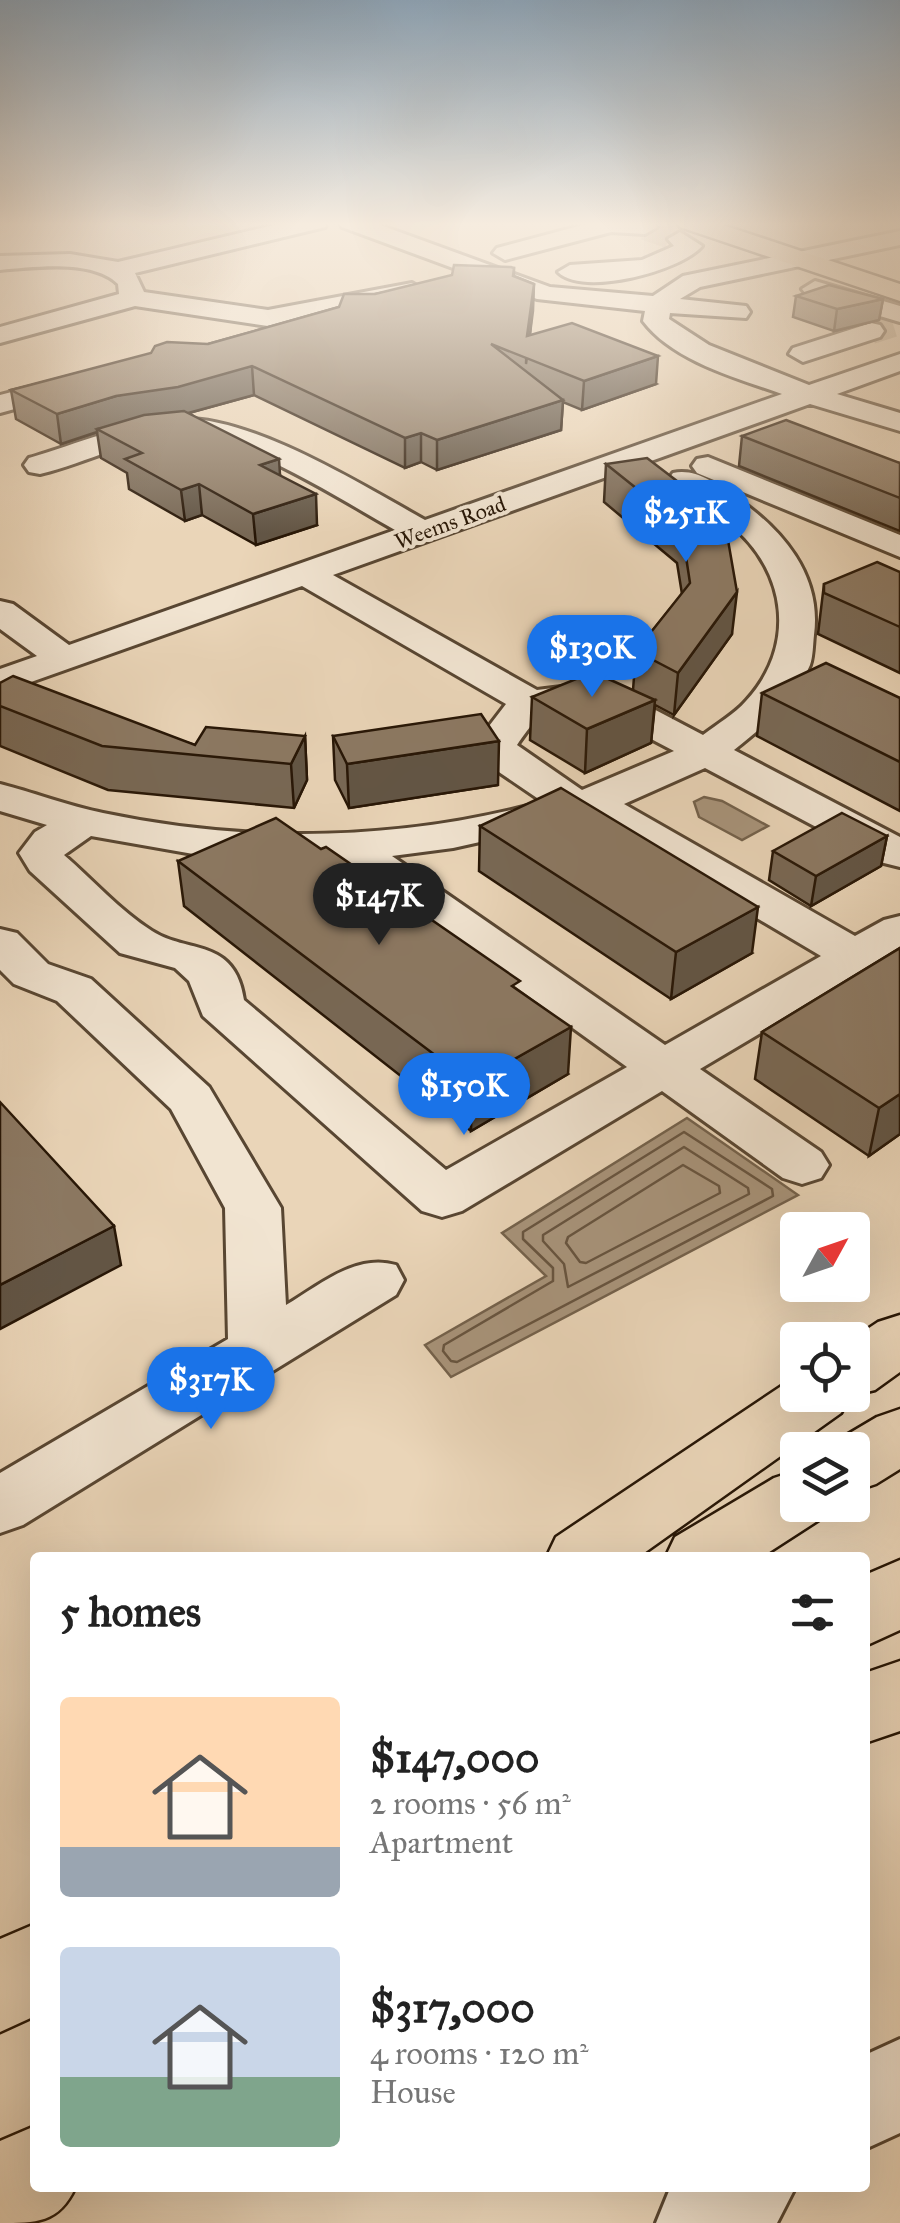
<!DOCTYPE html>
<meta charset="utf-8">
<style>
body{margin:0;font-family:"IM FELL Great Primer",serif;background:#f2f2f2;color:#222;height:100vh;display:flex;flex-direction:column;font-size:38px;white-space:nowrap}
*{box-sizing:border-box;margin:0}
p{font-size:32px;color:#767676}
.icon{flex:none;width:55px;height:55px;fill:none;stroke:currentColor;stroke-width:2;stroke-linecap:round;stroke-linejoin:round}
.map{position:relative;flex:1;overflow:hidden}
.details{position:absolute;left:30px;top:1552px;width:840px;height:640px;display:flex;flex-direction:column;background:#fff;border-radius:10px;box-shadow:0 10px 40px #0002}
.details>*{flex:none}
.needle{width:65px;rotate:50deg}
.controls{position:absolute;left:780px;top:1212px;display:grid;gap:20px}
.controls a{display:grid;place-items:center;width:90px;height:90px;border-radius:10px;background:#fff;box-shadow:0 10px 40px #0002;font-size:50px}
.price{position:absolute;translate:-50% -85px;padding:0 22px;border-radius:35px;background:#1a73e8;color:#fff;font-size:32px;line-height:65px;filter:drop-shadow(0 2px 5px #0008)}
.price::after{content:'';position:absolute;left:50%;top:60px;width:30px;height:22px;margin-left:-15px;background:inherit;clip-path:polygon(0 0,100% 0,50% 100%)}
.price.selected{background:#222;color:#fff}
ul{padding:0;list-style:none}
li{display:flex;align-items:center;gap:30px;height:250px;padding:0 30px}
li span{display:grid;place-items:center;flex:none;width:280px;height:200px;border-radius:10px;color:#555}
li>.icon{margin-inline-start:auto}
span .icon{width:120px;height:120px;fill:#fffc;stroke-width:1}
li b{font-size:42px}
h2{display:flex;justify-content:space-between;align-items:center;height:120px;padding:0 30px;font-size:42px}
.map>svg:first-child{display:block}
.water{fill:#a8947b;stroke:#74624c;stroke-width:2.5}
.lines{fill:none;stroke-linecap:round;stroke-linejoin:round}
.shore{stroke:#685540;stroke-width:2.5}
.minor-tunnel{stroke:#c3af94;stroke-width:26;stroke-dasharray:26 14;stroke-linecap:butt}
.minor-casing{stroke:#584632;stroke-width:6}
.major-casing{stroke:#271606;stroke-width:5}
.highway-casing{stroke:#271606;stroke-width:5}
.minor{fill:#f1e4d1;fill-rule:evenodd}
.major{fill:#ead5b8;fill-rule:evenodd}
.highway{fill:#ead5b8;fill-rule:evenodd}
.wall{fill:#786855;stroke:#271606;stroke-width:2.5}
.shaded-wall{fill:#625545;stroke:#271606;stroke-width:2.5}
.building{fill:#8c7963;stroke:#271606;stroke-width:2.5}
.labels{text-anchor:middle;stroke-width:8;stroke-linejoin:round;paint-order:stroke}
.far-street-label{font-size:22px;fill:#271606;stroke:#f1e4d1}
</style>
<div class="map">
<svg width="900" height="2223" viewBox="0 0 900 2223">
<rect width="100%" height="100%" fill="#ead5b8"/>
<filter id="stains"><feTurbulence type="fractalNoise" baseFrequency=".002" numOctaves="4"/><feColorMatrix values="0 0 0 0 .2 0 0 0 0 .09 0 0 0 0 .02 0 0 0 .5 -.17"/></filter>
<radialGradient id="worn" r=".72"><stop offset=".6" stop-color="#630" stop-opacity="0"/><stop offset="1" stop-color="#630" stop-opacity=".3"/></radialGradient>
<path class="water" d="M 704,797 L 722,801 L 768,826 L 742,840 L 699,817 L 694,802 Z
M 687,1118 L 798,1195 L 451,1377 L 425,1345 L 546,1276 L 502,1233 Z"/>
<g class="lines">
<path class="shore" d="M 684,1132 L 772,1189 L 773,1196 L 457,1362 L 451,1361 L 443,1351 L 444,1345 L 553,1281 L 553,1268 L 523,1239 L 523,1232 Z
M 684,1147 L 748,1188 L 749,1194 L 568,1287 L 564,1264 L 543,1241 L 543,1235 Z
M 683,1165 L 719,1186 L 720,1193 L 586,1263 L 580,1262 L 566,1243 L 568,1237 Z"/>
<path class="minor-tunnel" d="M 645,227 L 680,239
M 871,331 L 893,324"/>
<g class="minor-casing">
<path id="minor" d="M 287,222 L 328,222 L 325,227 L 135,273 L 144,292 L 268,310 L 412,283 L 425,291 L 412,299 L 268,326 L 135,306 L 0,343 L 0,327 L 119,294 L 118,284 C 92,259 35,267 0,270 L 0,256 L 70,254 L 118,262 Z
M 339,222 L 372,222 L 550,287 L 653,296 L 683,276 L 900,231 L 900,245 L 700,287 L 680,299 L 746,306 L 750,312 L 746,318 L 670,313 L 669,319 L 709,345 L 809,385 L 900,354 L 900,371 L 837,394 L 900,413 L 900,431 L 810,404 L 333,575 L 537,690 L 577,685 L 627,695 L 703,735 C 717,724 735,714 746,701 C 797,646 787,571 731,525 C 713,509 681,499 668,480 L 673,473 C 696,468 717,484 735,497 C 782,529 822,575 814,635 C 813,644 813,657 810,665 C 795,701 763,727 734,750 L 900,837 L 900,867 L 884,863 L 705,768 L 624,804 L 855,936 L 884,920 L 900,916 L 900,950 L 700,1069 L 821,1152 L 829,1165 L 821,1178 L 802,1184 L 783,1178 L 662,1091 L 462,1211 L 442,1217 L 422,1211 L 203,1016 L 189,981 L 175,968 L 120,953 L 30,871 L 19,853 L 35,832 L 47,825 L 0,811 L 0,784 C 35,793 68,806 103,813 C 249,844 400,841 543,802 L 490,766 L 476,743 L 506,704 L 302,586 L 0,693 L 0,669 L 37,656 L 0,629 L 0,601 L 13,604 L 69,645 L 395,530 C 341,500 244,436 183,436 C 134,436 87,463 40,474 L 29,472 L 24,465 L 29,458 C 77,444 127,422 177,419 C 249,414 362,485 425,520 L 782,394 C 737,378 673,361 643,321 L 645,311 L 537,299 L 342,227 ZM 565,708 L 600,712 L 674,751 L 582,790 L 517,745 C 531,725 539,711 565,708 ZM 588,818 L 821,956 L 665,1045 L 392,856 L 453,848 ZM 91,836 L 199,855 L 338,859 L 627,1067 L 446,1170 L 244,1000 C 235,937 187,954 152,931 C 120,911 92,879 64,855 Z
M 594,222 L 653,222 L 657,227 L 645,234 L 611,232 L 505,260 L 493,253 L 497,248 Z
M 680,232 L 702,246 C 681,271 582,297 558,272 L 570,265 L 642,260 L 674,246 L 668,239 Z
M 815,281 L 900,306 L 900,322 L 806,294 L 802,289 Z
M 871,323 L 880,325 L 884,331 L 880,337 L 803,362 L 789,354 L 793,348 Z
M 81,374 L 91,376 L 95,382 L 91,388 L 0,413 L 0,395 Z
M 708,457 L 900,535 L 900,557 L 697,473 L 692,466 L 697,459 Z
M 0,929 L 17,933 L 48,964 L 91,979 L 209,1087 L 281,1208 L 286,1305 C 320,1285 356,1253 396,1265 L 404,1280 L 396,1295 L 23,1525 L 0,1533 L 0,1473 L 228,1339 L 225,1208 L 171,1109 L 57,1001 L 14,984 L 0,970 Z
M 900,2039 L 900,2133 L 865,2149 L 865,2055 Z
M 675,2188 L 795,2188 L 777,2223 L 656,2223 L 669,2191 Z"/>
</g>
<g class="major-casing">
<path id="major" d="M 677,222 L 714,222 L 900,284 L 900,301 L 680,227 Z"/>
</g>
<g class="highway-casing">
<path id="highway" d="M 900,1315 L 900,1372 L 875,1390 L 850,1396 L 841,1413 L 637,1558 L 546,1558 L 556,1537 L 795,1377 L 798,1395 L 852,1395 L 851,1340 L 878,1322 Z
M 900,1409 L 900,1469 L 876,1484 L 852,1492 L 852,1450 L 826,1450 L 828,1446 L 877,1417 Z
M 798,1470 L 798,1505 L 829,1505 L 822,1518 L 760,1558 L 665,1558 L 675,1537 L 774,1478 Z
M 900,1560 L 900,1630 L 865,1646 L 865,1575 Z
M 900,1661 L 900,1731 L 865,1743 L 865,1673 Z
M 35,1924 L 35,2016 L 0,2032 L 0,1939 Z
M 35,2126 L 35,2188 L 75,2188 C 59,2223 36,2223 0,2223 L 0,2141 Z"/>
</g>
<use href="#minor" class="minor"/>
<use href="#major" class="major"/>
<use href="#highway" class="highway"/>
</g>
<path class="wall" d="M 514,268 L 514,276 L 534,284 L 530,335 L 656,384 L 582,410 L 563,402 L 561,430 L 437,470 L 421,462 L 405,468 L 254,395 L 189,413 L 280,475 L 317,525 L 256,545 L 202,515 L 185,521 L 129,489 L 127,473 L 101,458 L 97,432 L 61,444 L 16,419 L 11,390 L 208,344 L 339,307 L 375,294 Z
M 796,296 L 883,299 L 879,320 L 834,331 L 793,317 Z
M 742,436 L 900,463 L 900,531 L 739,466 Z
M 606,464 L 724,517 L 732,634 L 674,715 L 655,705 L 651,743 L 585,773 L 530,740 L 532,697 L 633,690 L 636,651 L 682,594 L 677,563 L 604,502 Z
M 900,572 L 900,673 L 818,634 L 824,584 Z
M 0,683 L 195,745 L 305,736 L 307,780 L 294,808 L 108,790 L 0,746 Z
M 762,693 L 900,698 L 900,811 L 757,736 Z
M 333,736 L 498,785 L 349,808 L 335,780 Z
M 480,826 L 752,953 L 671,999 L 479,871 Z
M 887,836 L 881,866 L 811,906 L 769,880 L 773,851 Z
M 178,861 L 568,1074 L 471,1131 L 184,906 Z
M 900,948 L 900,1134 L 869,1156 L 755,1079 L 762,1032 Z"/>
<path class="shaded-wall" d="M 534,284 L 533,311 L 526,364 L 527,336 Z
M 883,299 L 879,320 L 834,331 L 837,309 Z
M 658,356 L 656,384 L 582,410 L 584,381 Z
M 252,366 L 254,395 L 181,415 L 97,429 L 97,432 L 61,444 L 57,414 L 116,396 Z
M 563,400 L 561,430 L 437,470 L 437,440 Z
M 421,433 L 421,462 L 405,468 L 405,438 Z
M 279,459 L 281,490 L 260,465 Z
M 199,484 L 202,515 L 185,521 L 181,490 Z
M 316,494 L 317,525 L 256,545 L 253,514 Z
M 737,592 L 732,634 L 674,715 L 678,673 Z
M 655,700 L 651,743 L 585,773 L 587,729 Z
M 305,736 L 307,780 L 294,808 L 291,764 Z
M 499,741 L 498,785 L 349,808 L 347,764 Z
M 887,836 L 881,866 L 811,906 L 816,876 Z
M 758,907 L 752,953 L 671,999 L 676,952 Z
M 571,1027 L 568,1074 L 471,1131 L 472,1083 Z
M 900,1094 L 900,1134 L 869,1156 L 879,1108 Z
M 114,1226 L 121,1265 L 0,1329 L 0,1285 Z"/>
<path class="building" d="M 454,265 L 511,267 L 514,268 L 513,276 L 534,284 L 527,336 L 572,323 L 658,356 L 584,381 L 491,344 L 563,400 L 437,440 L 421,433 L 405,438 L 252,366 L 178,387 L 116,396 L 57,414 L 11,390 L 151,353 L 155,346 L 167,342 L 208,344 L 339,307 L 344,294 L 375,294 L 452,275 Z
M 829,285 L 883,299 L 837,309 L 796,296 Z
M 184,411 L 279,459 L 260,465 L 316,494 L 253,514 L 199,484 L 181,490 L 125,459 L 142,453 L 97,429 L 144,415 Z
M 786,420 L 900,463 L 900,498 L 742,436 Z
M 647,458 L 724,517 L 737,592 L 678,673 L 636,651 L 690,583 L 681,524 L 606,464 Z
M 877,562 L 900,572 L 900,627 L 824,593 L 824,584 Z
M 826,663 L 900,698 L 900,762 L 762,693 Z
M 593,672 L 655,700 L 587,729 L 532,697 Z
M 13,676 L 195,745 L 206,727 L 305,736 L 291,764 L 102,746 L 0,706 L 0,683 Z
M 481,714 L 499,741 L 347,764 L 333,736 Z
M 561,788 L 758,907 L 676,952 L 480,826 Z
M 842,813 L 887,836 L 816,876 L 773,851 Z
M 276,818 L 321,849 L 326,847 L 520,981 L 512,986 L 571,1027 L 472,1083 L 178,861 Z
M 900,948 L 900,1094 L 879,1108 L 762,1032 Z
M 0,1102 L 114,1226 L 0,1285 Z"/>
<linearGradient id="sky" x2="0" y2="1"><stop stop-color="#8ea7bc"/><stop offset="0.42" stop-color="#f6ecdf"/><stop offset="1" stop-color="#f6ecdf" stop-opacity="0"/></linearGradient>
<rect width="900" height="534" fill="url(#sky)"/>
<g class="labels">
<g class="far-street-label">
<text transform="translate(450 522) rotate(-20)" y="8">Weems Road</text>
</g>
</g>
<rect width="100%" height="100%" filter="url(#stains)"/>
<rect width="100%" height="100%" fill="url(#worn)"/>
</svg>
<div class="controls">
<a><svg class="needle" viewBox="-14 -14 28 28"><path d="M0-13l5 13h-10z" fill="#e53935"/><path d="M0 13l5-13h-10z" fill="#767676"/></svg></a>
<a><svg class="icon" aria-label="locate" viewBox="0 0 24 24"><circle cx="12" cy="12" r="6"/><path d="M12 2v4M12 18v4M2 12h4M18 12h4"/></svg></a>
<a><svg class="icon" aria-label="layers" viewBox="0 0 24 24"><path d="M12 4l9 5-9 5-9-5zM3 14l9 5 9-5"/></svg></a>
</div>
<b class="price" style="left:686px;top:565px">$251K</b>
<b class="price" style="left:592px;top:700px">$130K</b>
<b class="price selected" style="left:379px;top:948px">$147K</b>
<b class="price" style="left:464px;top:1138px">$150K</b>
<b class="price" style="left:211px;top:1432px">$317K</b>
<section class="details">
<h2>5 homes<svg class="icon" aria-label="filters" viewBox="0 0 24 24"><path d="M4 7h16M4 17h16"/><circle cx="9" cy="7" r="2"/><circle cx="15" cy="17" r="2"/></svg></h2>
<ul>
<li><span style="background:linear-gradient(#ffd9b3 75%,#9aa5b1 0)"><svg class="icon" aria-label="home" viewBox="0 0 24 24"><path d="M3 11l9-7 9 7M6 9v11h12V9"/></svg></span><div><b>$147,000</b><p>2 rooms · 56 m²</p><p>Apartment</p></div></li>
<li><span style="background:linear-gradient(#c9d6e8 65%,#7fa58c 0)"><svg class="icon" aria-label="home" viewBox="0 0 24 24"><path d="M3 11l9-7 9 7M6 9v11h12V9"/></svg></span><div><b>$317,000</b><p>4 rooms · 120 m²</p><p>House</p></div></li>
</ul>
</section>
</div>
